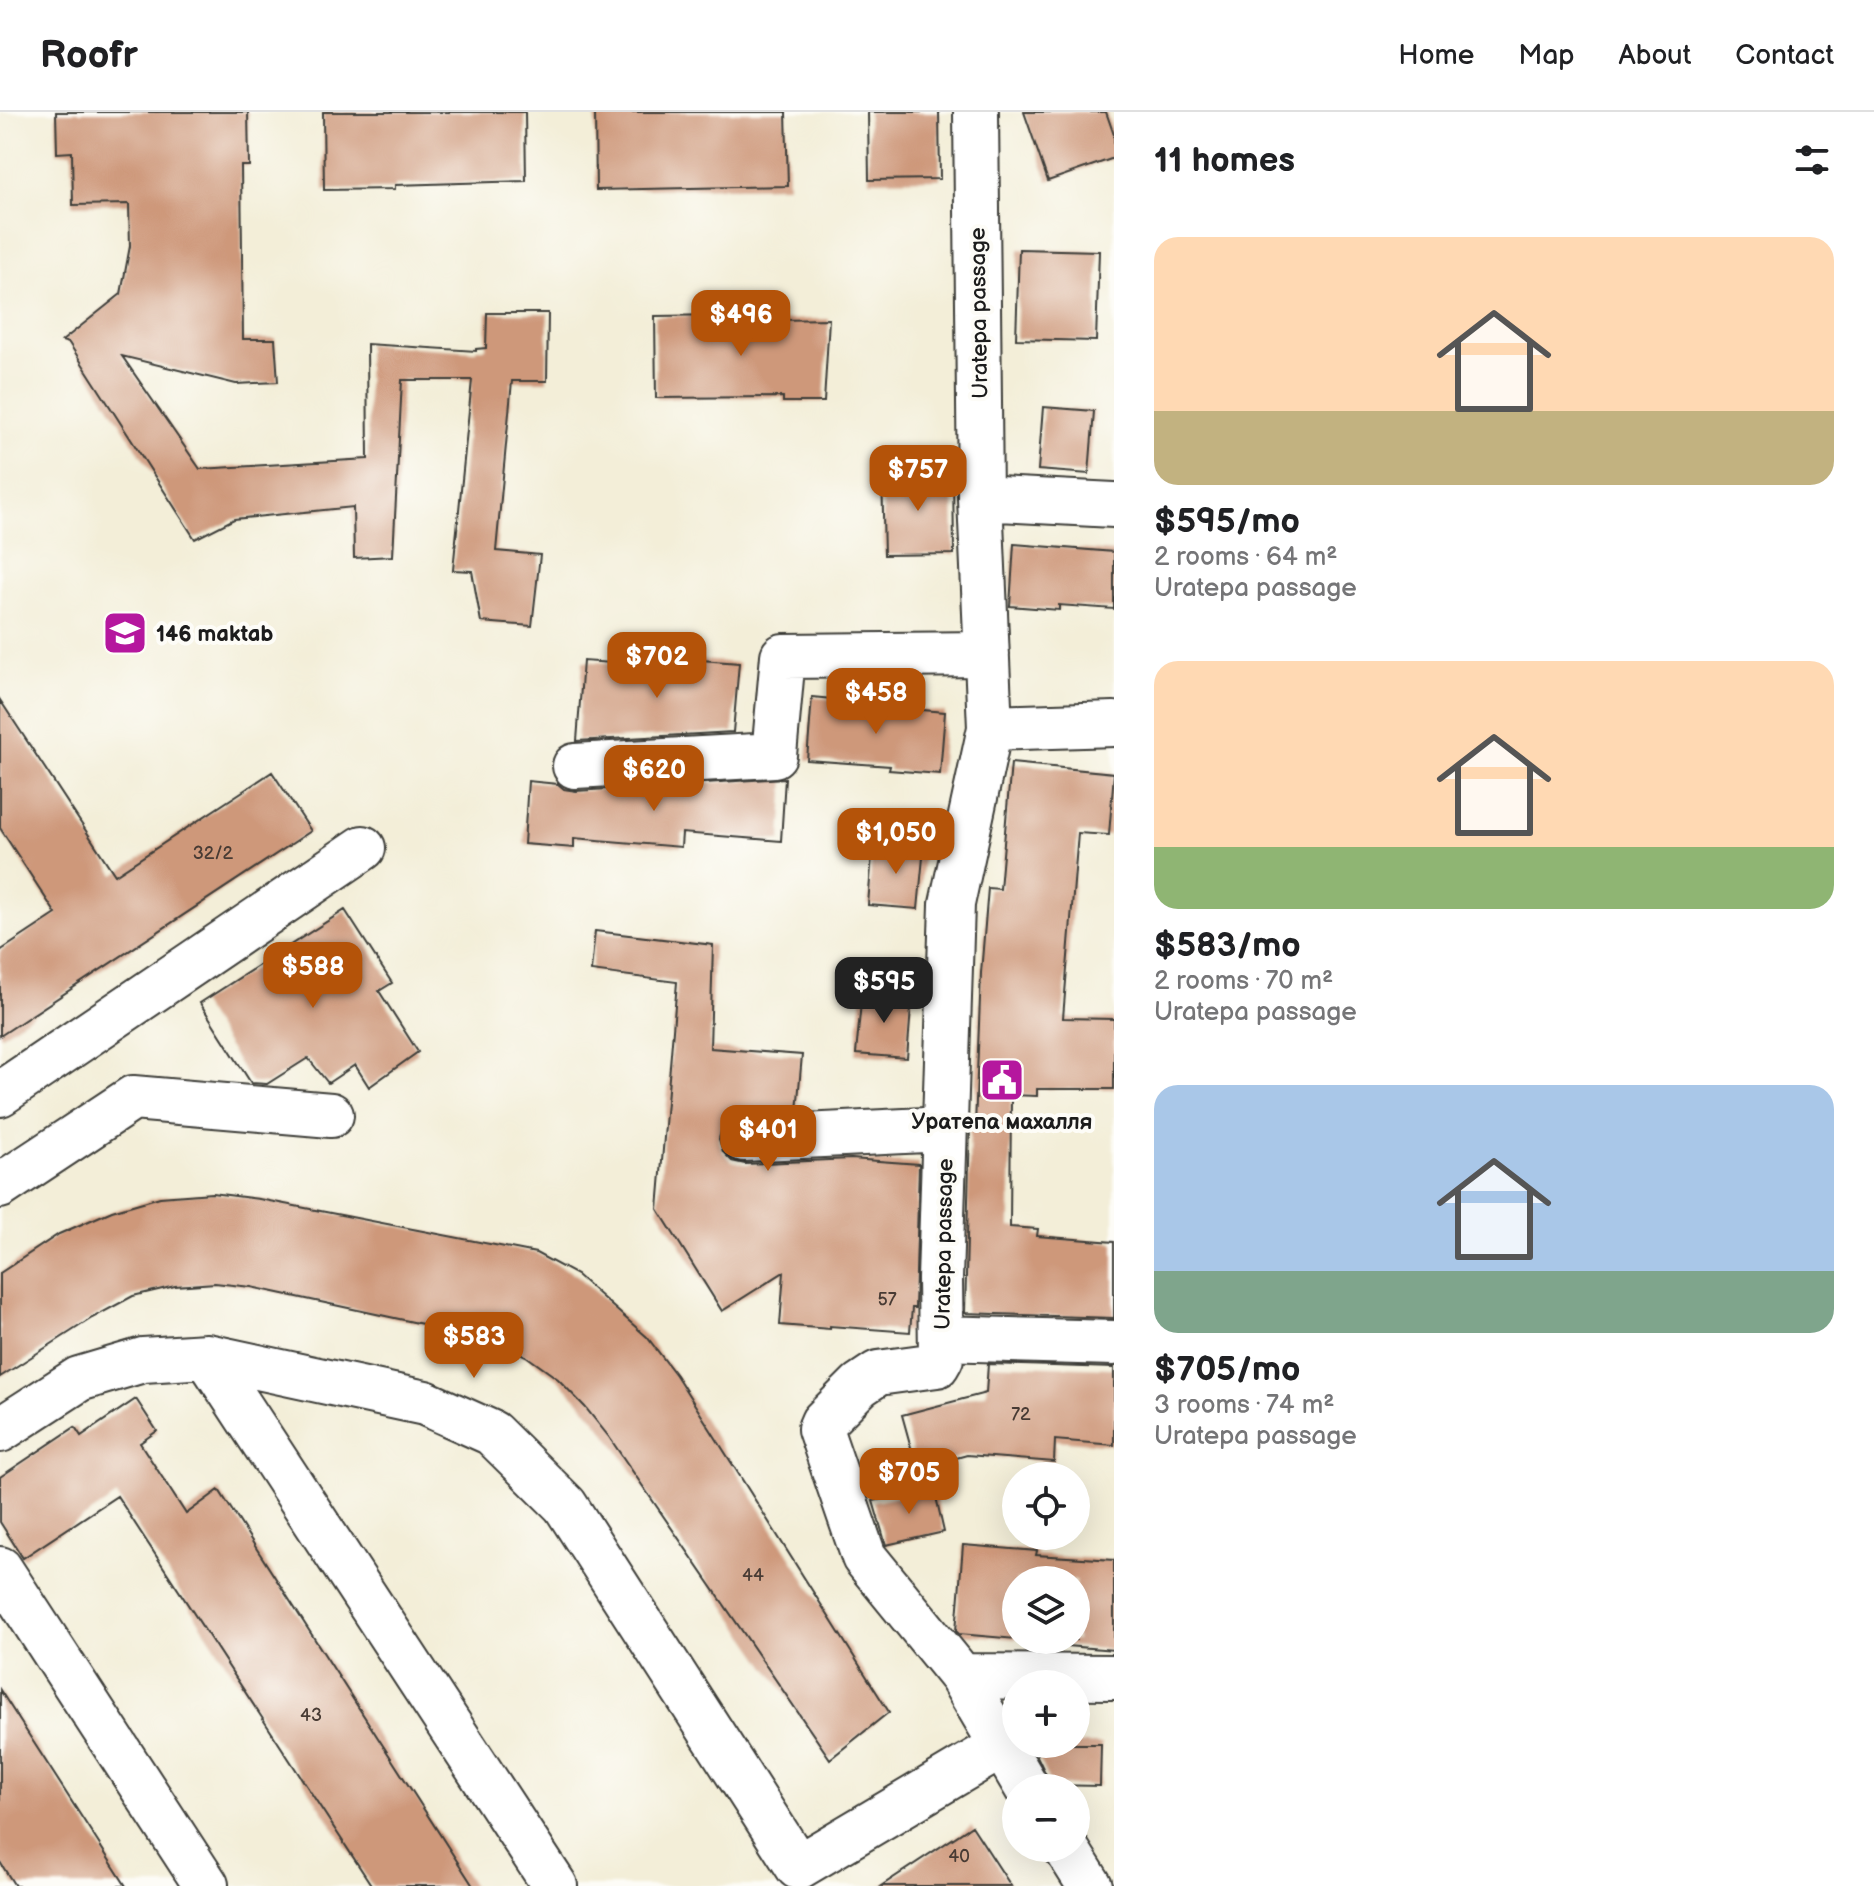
<!DOCTYPE html>
<meta charset="utf-8">
<style>
body{margin:0;font-family:"Balsamiq Sans",sans-serif;background:#f6f6f6;color:#202124;height:100vh;display:flex;flex-direction:column;font-size:30px;white-space:nowrap}
*{box-sizing:border-box;margin:0}
p{font-size:26px;color:#757577}
.icon{flex:none;width:44px;height:44px;fill:none;stroke:currentColor;stroke-width:2;stroke-linecap:round;stroke-linejoin:round}
.map{position:relative;flex:1;overflow:hidden}
.side{display:flex;flex-direction:column;background:#fff;width:760px}
.side>*{flex:none}
.tools{position:absolute;left:1002px;top:1350px;display:grid;gap:16px}
.tools a{display:grid;place-items:center;width:88px;height:88px;border-radius:50%;background:#fff;box-shadow:0 8px 32px #0002;font-size:40px}
.price{position:absolute;translate:-50% -68px;padding:0 18px;border-radius:16px;background:#b45309;color:#fff;font-size:26px;line-height:52px;filter:drop-shadow(0 2px 4px #0008)}
.price::after{content:'';position:absolute;left:50%;top:48px;width:24px;height:18px;margin-left:-12px;background:inherit;clip-path:polygon(0 0,100% 0,50% 100%)}
.price.active{background:#222;color:#fff}
ul{padding:0;list-style:none}
li{display:grid;align-content:center;gap:16px;height:424px;padding:0 40px}
li span{display:grid;place-items:center;height:248px;border-radius:24px;color:#555}
li>.icon{margin-inline-start:auto}
span .icon{width:144px;height:144px;fill:#fffc;stroke-width:1}
li b{font-size:34px}
h2{display:flex;justify-content:space-between;align-items:center;height:96px;padding:0 40px;font-size:34px}
header{display:flex;align-items:center;gap:48px;box-sizing:border-box;height:112px;padding:0 40px;background:#fff;border-bottom:2px solid #e0e0e0}
header strong{font-size:38px}
nav{display:flex;gap:44px;margin-inline-start:auto;font-size:28px}
main{display:flex;flex:1;min-height:0}
.map>svg:first-child{display:block}
.building{fill:#ce987a}
.lines{fill:none;stroke-linecap:round;stroke-linejoin:round}
.minor-casing{stroke:#3c3c38;stroke-width:48}
.minor{stroke:#fff;stroke-width:44}
.labels{text-anchor:middle;stroke-width:8;stroke-linejoin:round;paint-order:stroke}
.number-label{font-size:18px;fill:#483b34}
.street-label{font-size:22px;fill:#1c1c1c;stroke:#fdfcf7}
.poi-label{font-size:22px;font-weight:bold;fill:#1c1c1c;stroke:#fdfcf7;text-anchor:start}
</style>
<header>
<strong>Roofr</strong>
<nav><a>Home</a><a>Map</a><a>About</a><a>Contact</a></nav>
</header>
<main>
<div class="map">
<svg width="1114" height="1774" viewBox="0 0 1114 1774">
<rect width="100%" height="100%" fill="#fdfcf7"/>
<filter id="ink" filterUnits="userSpaceOnUse"><feTurbulence type="fractalNoise" baseFrequency=".0125" numOctaves="2"/><feDisplacementMap in="SourceGraphic" scale="16" xChannelSelector="R" yChannelSelector="G"/><feConvolveMatrix kernelMatrix="1 2 1 2 8 2 1 2 1" color-interpolation-filters="sRGB"/></filter>
<filter id="wash" filterUnits="userSpaceOnUse"><feTurbulence type="fractalNoise" baseFrequency=".006" numOctaves="4" result="noise"/><feDisplacementMap in="SourceGraphic" scale="32" xChannelSelector="R" yChannelSelector="G"/><feGaussianBlur stdDeviation="1.8" result="paint"/><feColorMatrix in="noise" values="0 0 0 0 0 0 0 0 0 0 0 0 0 0 0 0 0 1.4 0 .05"/><feComposite in="paint" operator="in"/></filter>
<g filter="url(#wash)">
<rect width="100%" height="100%" fill="#f3eed8"/>
<g id="blocks">
<path class="building" d="M 56,0 L 248,0 L 249,54 L 241,54 L 243,227 L 275,227 L 278,270 L 236,272 L 122,244 L 200,357 L 368,347 L 367,232 L 476,239 L 476,237 L 486,236 L 487,201 L 548,201 L 547,269 L 512,269 L 496,439 L 540,443 L 532,514 L 481,510 L 472,459 L 453,458 L 472,268 L 402,268 L 393,444 L 354,446 L 353,395 L 234,407 L 195,427 L 69,231 L 62,229 L 121,182 L 130,134 L 129,92 L 73,93 L 72,40 L 57,41 Z
M 323,0 L 525,0 L 526,69 L 395,73 L 395,77 L 324,78 Z
M 595,0 L 786,0 L 788,74 L 596,78 Z
M 868,0 L 939,0 L 940,67 L 869,68 Z
M 1024,0 L 1106,0 L 1114,23 L 1114,46 L 1048,69 Z
M 1019,137 L 1099,139 L 1096,229 L 1016,227 Z
M 725,203 L 725,209 L 829,207 L 824,290 L 783,290 L 783,285 L 656,286 L 655,204 Z
M 1043,295 L 1094,299 L 1089,362 L 1038,358 Z
M 953,360 L 954,442 L 884,443 L 882,361 Z
M 1014,432 L 1114,440 L 1114,497 L 1059,493 L 1059,498 L 1010,494 Z
M 688,547 L 739,551 L 733,620 L 577,629 L 583,549 L 688,556 Z
M 812,585 L 862,590 L 862,593 L 945,600 L 940,662 L 889,658 L 890,654 L 807,648 Z
M 0,588 L 115,763 L 272,660 L 311,719 L 0,924 L 0,839 L 56,802 L 0,716 Z
M 1011,651 L 1114,661 L 1109,723 L 1078,721 L 1063,906 L 1114,907 L 1114,977 L 1037,977 L 1037,984 L 1011,983 L 1010,1115 L 1038,1117 L 1037,1124 L 1114,1130 L 1114,1206 L 965,1201 L 970,1014 L 975,1014 L 981,861 L 988,776 L 1000,777 Z
M 785,666 L 781,729 L 682,721 L 681,735 L 574,726 L 574,736 L 524,732 L 528,669 L 558,672 L 564,677 L 576,679 Z
M 873,730 L 924,735 L 918,797 L 868,793 Z
M 345,798 L 392,871 L 379,879 L 418,940 L 369,975 L 355,953 L 328,971 L 308,946 L 267,972 L 251,971 L 200,891 Z
M 595,819 L 713,833 L 710,936 L 802,943 L 797,999 L 743,1002 L 730,1006 L 722,1015 L 719,1027 L 723,1040 L 732,1049 L 745,1052 L 851,1047 L 919,1052 L 915,1196 L 912,1196 L 910,1220 L 830,1214 L 830,1217 L 780,1213 L 784,1160 L 722,1199 L 658,1097 L 677,870 L 591,859 Z
M 862,880 L 912,884 L 907,946 L 856,942 Z
M 212,1081 L 259,1087 L 536,1141 L 577,1163 L 647,1225 L 676,1263 L 889,1600 L 830,1647 L 609,1325 L 585,1295 L 558,1267 L 526,1244 L 492,1227 L 251,1175 L 215,1171 L 175,1174 L 133,1184 L 92,1206 L 0,1265 L 0,1161 L 59,1122 L 112,1099 L 160,1085 Z
M 988,1252 L 1114,1256 L 1114,1333 L 1055,1328 L 1054,1350 L 967,1343 L 917,1357 L 902,1303 L 986,1281 Z
M 136,1287 L 157,1319 L 140,1331 L 186,1402 L 219,1378 L 473,1774 L 372,1774 L 117,1384 L 23,1446 L 0,1410 L 0,1365 L 75,1315 L 81,1324 Z
M 934,1376 L 944,1420 L 886,1433 L 873,1389 Z
M 963,1433 L 1037,1439 L 1036,1443 L 1114,1448 L 1114,1538 L 1055,1533 L 1056,1530 L 1035,1528 L 1076,1528 L 1076,1468 L 1016,1468 L 1016,1527 L 959,1522 L 956,1519 Z
M 0,1578 L 126,1774 L 15,1774 L 0,1750 Z
M 1037,1632 L 1101,1632 L 1100,1674 L 1051,1673 L 1037,1644 Z
M 972,1714 L 1011,1774 L 881,1774 Z"/>
</g>
</g>
<g filter="url(#ink)">
<use href="#blocks" fill-opacity="0" stroke="#3c3c38" stroke-width="2"/>
<g class="lines">
<g class="minor-casing">
<path id="minor" d="M 976,0 L 980,386 L 990,616 L 952,792 L 940,1167 L 941,1246 L 937,1253 L 878,1261 L 860,1273 L 823,1310 L 820,1317 L 864,1445 L 961,1564 L 1027,1676
M 980,386 L 1114,393
M 990,616 L 1114,612
M 575,654 L 774,643 L 783,544 L 987,542
M 0,982 L 363,736
M 744,1027 L 945,1017
M 0,1074 L 133,986 L 331,1003
M 941,1226 L 1114,1231
M 207,1244 L 555,1774
M 0,1318 L 79,1267 L 143,1248 L 207,1244 L 425,1291 L 492,1321 L 565,1393 L 798,1755 L 1000,1635
M 0,1457 L 206,1773
M 961,1564 L 1114,1565
M 1066,1736 L 1090,1774"/>
</g>
<use href="#minor" class="minor"/>
</g>
</g>
<defs>
<g id="school-square" transform="scale(2.3)"><rect x="-9" y="-9" width="18" height="18" rx="4" fill="#b5179e" stroke="#fdfcf7"/><path d="M0-5L7-2L0 1L-7-2ZM-4 1L0 2.5L4 1V4Q0 6-4 4Z" fill="#fff"/></g>
<g id="civic-square" transform="scale(2.3)"><rect x="-9" y="-9" width="18" height="18" rx="4" fill="#b5179e" stroke="#fdfcf7"/><path d="M-.6-6.5H3V-4.5H.6V-3L4-1V1h2V6H-6V1h2V-1L-.6-3ZM-1.2 2.5V6h2.4V2.5Z" fill="#fff"/></g>
</defs>
<g fill-rule="evenodd">
<use href="#school-square" x="125" y="521"/>
<use href="#civic-square" x="1002" y="968"/>
</g>
<g class="labels">
<g class="number-label">
<text x="213" y="747">32/2</text>
<text x="887" y="1193">57</text>
<text x="1021" y="1308">72</text>
<text x="753" y="1469">44</text>
<text x="311" y="1609">43</text>
<text x="959" y="1750">40</text>
</g>
<g class="street-label">
<text transform="translate(978 201) rotate(-91)" y="8">Uratepa passage</text>
<text transform="translate(943 1132) rotate(-89)" y="8">Uratepa passage</text>
</g>
<g class="poi-label">
<text x="156" y="529">146 maktab</text>
<text x="1002" y="1017" text-anchor="middle">Уратепа махалля</text>
</g>
</g>
</svg>
<div class="tools">
<a><svg class="icon" aria-label="locate" viewBox="0 0 24 24"><circle cx="12" cy="12" r="6"/><path d="M12 2v4M12 18v4M2 12h4M18 12h4"/></svg></a>
<a><svg class="icon" aria-label="layers" viewBox="0 0 24 24"><path d="M12 4l9 5-9 5-9-5zM3 14l9 5 9-5"/></svg></a>
<a>+</a>
<a>−</a>
</div>
<b class="price" style="left:741px;top:246px">$496</b>
<b class="price" style="left:918px;top:401px">$757</b>
<b class="price" style="left:657px;top:588px">$702</b>
<b class="price" style="left:876px;top:624px">$458</b>
<b class="price" style="left:654px;top:701px">$620</b>
<b class="price" style="left:896px;top:764px">$1,050</b>
<b class="price" style="left:313px;top:898px">$588</b>
<b class="price active" style="left:884px;top:913px">$595</b>
<b class="price" style="left:768px;top:1061px">$401</b>
<b class="price" style="left:474px;top:1268px">$583</b>
<b class="price" style="left:909px;top:1404px">$705</b>
</div>
<section class="side">
<h2>11 homes<svg class="icon" aria-label="filters" viewBox="0 0 24 24"><path d="M4 7h16M4 17h16"/><circle cx="9" cy="7" r="2"/><circle cx="15" cy="17" r="2"/></svg></h2>
<ul>
<li><span style="background:linear-gradient(#ffd9b3 70%,#c2b280 0)"><svg class="icon" aria-label="home" viewBox="0 0 24 24"><path d="M3 11l9-7 9 7M6 9v11h12V9"/></svg></span><div><b>$595/mo</b><p>2 rooms · 64 m²</p><p>Uratepa passage</p></div></li>
<li><span style="background:linear-gradient(#ffd9b3 75%,#8fb573 0)"><svg class="icon" aria-label="home" viewBox="0 0 24 24"><path d="M3 11l9-7 9 7M6 9v11h12V9"/></svg></span><div><b>$583/mo</b><p>2 rooms · 70 m²</p><p>Uratepa passage</p></div></li>
<li><span style="background:linear-gradient(#a9c7e8 75%,#7fa58c 0)"><svg class="icon" aria-label="home" viewBox="0 0 24 24"><path d="M3 11l9-7 9 7M6 9v11h12V9"/></svg></span><div><b>$705/mo</b><p>3 rooms · 74 m²</p><p>Uratepa passage</p></div></li>
</ul>
</section>
</main>
